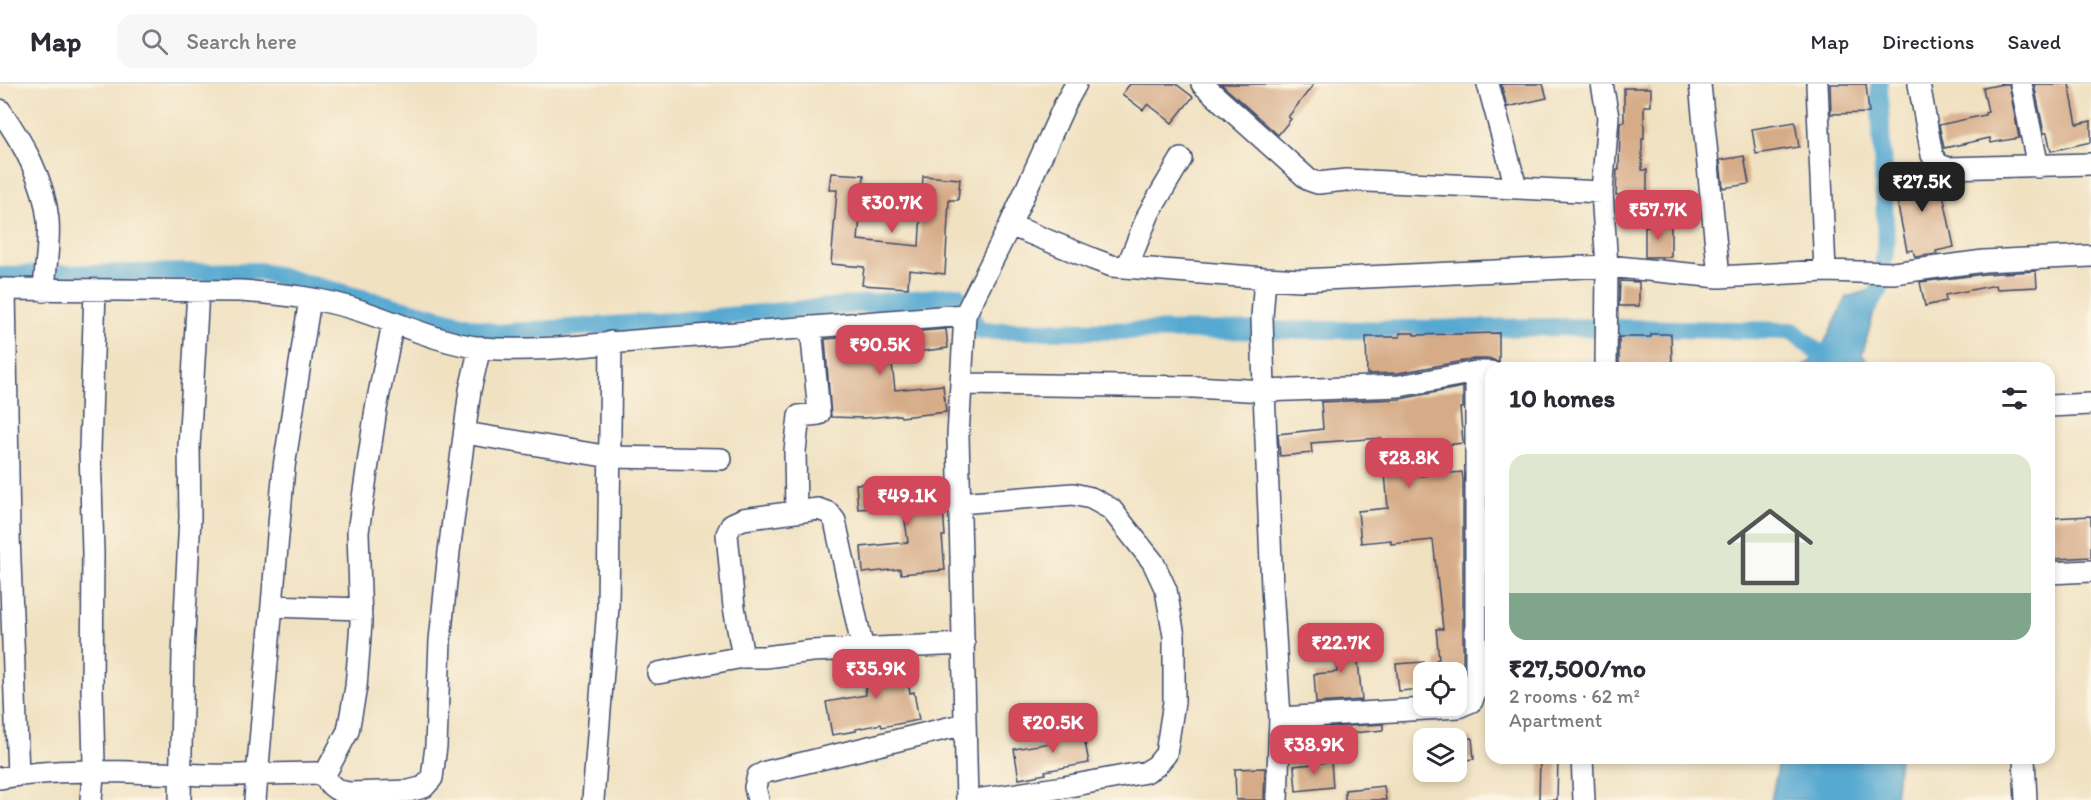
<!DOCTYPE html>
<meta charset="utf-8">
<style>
body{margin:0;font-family:Itim,sans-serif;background:#f7f7f7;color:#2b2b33;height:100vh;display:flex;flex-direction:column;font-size:22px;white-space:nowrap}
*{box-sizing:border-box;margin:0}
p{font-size:20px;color:#7c7c81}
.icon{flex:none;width:33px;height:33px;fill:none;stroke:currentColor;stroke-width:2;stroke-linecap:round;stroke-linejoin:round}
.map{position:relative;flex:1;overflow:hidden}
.drawer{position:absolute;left:1485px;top:278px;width:570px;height:402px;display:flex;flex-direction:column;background:#fff;border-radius:18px;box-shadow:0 3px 9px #0003}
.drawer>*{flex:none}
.tools{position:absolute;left:1413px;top:578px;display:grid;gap:12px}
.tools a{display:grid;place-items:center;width:54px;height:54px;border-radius:12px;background:#fff;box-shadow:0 3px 9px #0003;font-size:30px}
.price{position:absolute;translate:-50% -51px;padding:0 14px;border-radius:12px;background:#d1495b;color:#fff;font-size:20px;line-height:39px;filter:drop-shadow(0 2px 3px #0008)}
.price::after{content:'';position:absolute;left:50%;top:36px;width:18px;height:14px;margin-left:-9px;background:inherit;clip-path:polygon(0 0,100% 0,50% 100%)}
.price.active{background:#222;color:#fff}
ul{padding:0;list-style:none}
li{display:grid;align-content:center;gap:12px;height:318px;padding:0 24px}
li+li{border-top:2px solid #e1e1e2}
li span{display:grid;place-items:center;height:186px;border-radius:18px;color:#555}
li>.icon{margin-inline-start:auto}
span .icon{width:108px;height:108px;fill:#fffc;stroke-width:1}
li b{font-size:26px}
h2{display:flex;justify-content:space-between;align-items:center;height:72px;padding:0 24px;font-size:26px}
header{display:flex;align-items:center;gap:36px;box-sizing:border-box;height:84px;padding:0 30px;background:#fff;border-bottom:2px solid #e1e1e2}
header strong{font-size:28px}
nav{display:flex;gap:33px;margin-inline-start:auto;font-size:21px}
.search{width:420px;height:54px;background:#f7f7f7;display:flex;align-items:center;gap:15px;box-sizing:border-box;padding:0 21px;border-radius:18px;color:#7c7c81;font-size:22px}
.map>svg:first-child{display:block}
.water{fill:#56a9d1;stroke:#386c98;stroke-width:1.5}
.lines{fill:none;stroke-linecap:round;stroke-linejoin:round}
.canal{stroke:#56a9d1;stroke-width:18}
.building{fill:#d6ab87}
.minor-casing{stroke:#3b4a6d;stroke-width:24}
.minor{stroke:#fff;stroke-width:21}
</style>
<header>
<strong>Map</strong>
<div class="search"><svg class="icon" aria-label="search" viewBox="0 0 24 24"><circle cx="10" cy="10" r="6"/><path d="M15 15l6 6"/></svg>Search here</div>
<nav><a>Map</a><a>Directions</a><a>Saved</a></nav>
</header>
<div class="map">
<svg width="2091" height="716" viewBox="0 0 2091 716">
<rect width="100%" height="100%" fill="#fcf5e5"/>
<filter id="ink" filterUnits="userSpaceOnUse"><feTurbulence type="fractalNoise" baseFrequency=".0167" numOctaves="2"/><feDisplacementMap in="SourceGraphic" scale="12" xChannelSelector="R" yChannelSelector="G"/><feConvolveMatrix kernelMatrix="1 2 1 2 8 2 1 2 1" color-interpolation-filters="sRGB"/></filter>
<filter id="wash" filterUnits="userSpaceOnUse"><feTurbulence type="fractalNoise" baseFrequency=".008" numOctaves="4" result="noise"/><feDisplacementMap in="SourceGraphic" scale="24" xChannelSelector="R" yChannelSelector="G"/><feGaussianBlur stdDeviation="1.35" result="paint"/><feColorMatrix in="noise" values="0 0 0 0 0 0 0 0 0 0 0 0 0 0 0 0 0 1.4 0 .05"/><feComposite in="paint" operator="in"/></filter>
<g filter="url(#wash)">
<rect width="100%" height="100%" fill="#f0e1c1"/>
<path class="water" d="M 1881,203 L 1862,271 L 1874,283 L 1803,283 L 1819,270 L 1847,213 Z
M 1776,674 L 1899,674 L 1895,716 L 1771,716 L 1777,688 Z"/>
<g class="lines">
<path class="canal" d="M 0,191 L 259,187 L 496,249 L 684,236 L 957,211 L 980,247 L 1335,246 L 1567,243 L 1793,247 L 1819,270 L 1840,262
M 1868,223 L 1881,203 L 1886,156 L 1879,0"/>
</g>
<g id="blocks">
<path class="building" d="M 1130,0 L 1176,0 L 1193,13 L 1172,39 L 1148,20 L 1143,26 L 1122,10 Z
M 1221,0 L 1314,0 L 1288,33 L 1291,35 L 1278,51 Z
M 1501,0 L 1543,0 L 1547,14 L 1507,23 Z
M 1830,0 L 1866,0 L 1869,29 L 1831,30 Z
M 2003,0 L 2009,0 L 2019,54 L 1991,59 L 1990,54 L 1944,64 L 1939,41 L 1985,31 L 1985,29 L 1988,28 L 1983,4 Z
M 2034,0 L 2069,0 L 2077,40 L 2091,37 L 2091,58 L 2051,67 L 2047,49 L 2044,49 Z
M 1624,4 L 1651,4 L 1651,22 L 1644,22 L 1644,55 L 1642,55 L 1642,86 L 1647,86 L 1647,110 L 1616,111 L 1617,86 L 1619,86 L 1620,38 L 1624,38 Z
M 1795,38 L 1799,63 L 1756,70 L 1752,45 Z
M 1744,72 L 1749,100 L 1723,104 L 1720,76 Z
M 1912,82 L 1915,96 L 1934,92 L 1940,95 L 1954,163 L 1936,167 L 1937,170 L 1915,173 L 1913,166 L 1907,167 L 1891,87 Z
M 831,89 L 864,91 L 858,156 L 919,162 L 923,92 L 960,95 L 958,116 L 949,116 L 945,190 L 909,186 L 908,204 L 862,201 L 864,183 L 831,180 L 837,106 L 829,106 Z
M 1671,141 L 1671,173 L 1645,173 L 1645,142 Z
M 2036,187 L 2037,203 L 1997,205 L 1996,201 L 1945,211 L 1946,217 L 1925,222 L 1920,198 L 1985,190 Z
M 1620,197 L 1639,198 L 1639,222 L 1619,222 Z
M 946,245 L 948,264 L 891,271 L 895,306 L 943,301 L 946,328 L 901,333 L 900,331 L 864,334 L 831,333 L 825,255 Z
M 1400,249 L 1414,249 L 1414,251 L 1499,249 L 1499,279 L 1491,275 L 1474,275 L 1398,289 L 1367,290 L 1366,253 L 1400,253 Z
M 1651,250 L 1671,250 L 1672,281 L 1619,282 L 1619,253 L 1651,253 Z
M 1463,303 L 1463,324 L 1460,324 L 1463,359 L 1419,364 L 1421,392 L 1462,388 L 1463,397 L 1463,588 L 1437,588 L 1436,576 L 1439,575 L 1436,545 L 1443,545 L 1433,456 L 1391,460 L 1391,456 L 1361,459 L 1358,427 L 1388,424 L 1382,354 L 1311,359 L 1312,369 L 1280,372 L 1278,350 L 1323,345 L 1321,318 L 1400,315 Z
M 941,396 L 945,452 L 942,452 L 945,486 L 901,490 L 900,485 L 863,489 L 861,463 L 908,458 L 903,422 L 858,425 L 856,400 L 896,397 L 896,400 Z
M 2091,432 L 2091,473 L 2055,475 L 2052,434 Z
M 1360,552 L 1362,568 L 1357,568 L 1362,616 L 1316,619 L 1314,590 L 1337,588 L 1333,554 Z
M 904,576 L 910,609 L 914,608 L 919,636 L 882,643 L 881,640 L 856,645 L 856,647 L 832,651 L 826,618 L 866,611 L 861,578 Z
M 1424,578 L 1424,605 L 1399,607 L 1396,580 Z
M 1383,640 L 1383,646 L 1302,654 L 1301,645 Z
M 1082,643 L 1089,679 L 1045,687 L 1046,690 L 1019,695 L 1014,665 L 1051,659 L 1049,649 Z
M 1472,654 L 1474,675 L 1456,677 L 1456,655 Z
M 1540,674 L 1558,674 L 1557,716 L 1539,716 Z
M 1331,678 L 1333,703 L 1296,707 L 1294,682 Z
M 1265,684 L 1264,716 L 1236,716 L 1235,685 Z
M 1384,702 L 1386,716 L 1345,716 L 1345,706 Z"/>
</g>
</g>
<g filter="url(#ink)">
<use href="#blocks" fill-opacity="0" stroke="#3b4a6d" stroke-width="1.5"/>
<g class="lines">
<g class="minor-casing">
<path id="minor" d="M 1202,0 L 1309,96 L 1318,99 L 1346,96 L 1602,108
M 1488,0 L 1516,103
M 1602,0 L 1608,33 L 1602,108 L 1607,182 L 1606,284
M 1700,0 L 1719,193
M 1817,0 L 1825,187
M 1919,0 L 1932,71 L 1938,80 L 1947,84 L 2091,80
M 2021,0 L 2038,83
M 0,26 C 23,59 44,95 48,136 C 50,159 45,184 44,207
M 1010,141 L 1093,175 L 1112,182 L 1265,194 L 1301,196 L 1607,182 L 1719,193 L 1825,187 L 1893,189 L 1984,177 L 2091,172
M 1127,183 L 1149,129 L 1181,75
M 0,205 L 241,207 C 281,210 323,214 361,227 C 401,240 440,259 482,264 C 540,269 600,259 658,255 C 761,247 863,239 965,231
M 5,205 L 9,451 L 18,691
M 961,300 L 1194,303 L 1264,307 L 1262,233 L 1265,194
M 2049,322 L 2091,320
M 465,349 L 610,373 L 721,375
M 959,419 L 1073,410 L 1091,414 L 1111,425 L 1153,478 L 1166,506 L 1174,552 L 1174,618 L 1166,670 L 1156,682 L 1146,688 L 1064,703 L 976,716
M 796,428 L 795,367 L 799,332 L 819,330 L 811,243
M 2049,489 L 2091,487
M 272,522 L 361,525
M 743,573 L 734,523 L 727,450 L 732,440 L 743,435 L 818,425 L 829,429 L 835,437 L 863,566
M 658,589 L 743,573 L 765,573 L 812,567 L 964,560
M 1280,634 L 1458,623 L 1472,617 L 1475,608 L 1476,586 L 1476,288
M 1582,674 L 1584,716
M 2024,674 L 2026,716
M 324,692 C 331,703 337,708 351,709 L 409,707 L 424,703 L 432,694 L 436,662 L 440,557 L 449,468 L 470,306 L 480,263
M 0,694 C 68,682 138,689 206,691 C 243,692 280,689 316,689 L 324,692 L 348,647 L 356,603 L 361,539 L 358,448 L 376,325 L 393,239
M 91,716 L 94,679 L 92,605 L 93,469 L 90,365 L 95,206
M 180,716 L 183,570 L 190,433 L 189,363 L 198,207
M 255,716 L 284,383 L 310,215
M 593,716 L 608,523 L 611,258
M 758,716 L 755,703 L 758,692 L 766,688 L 965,640
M 967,716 L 958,352 L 965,231 L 1010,141 L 1065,20 L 1076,0
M 1277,716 L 1280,634 L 1272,503 L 1264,307 L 1399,302 L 1476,288 L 1491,288"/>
</g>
<use href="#minor" class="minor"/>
</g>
</g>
</svg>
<div class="tools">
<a><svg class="icon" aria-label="locate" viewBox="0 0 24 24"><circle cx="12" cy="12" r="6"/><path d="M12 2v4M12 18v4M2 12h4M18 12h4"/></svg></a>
<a><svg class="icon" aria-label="layers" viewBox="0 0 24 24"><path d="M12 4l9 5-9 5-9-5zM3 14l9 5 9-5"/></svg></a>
</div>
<b class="price active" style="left:1922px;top:129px">₹27.5K</b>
<b class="price" style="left:892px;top:150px">₹30.7K</b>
<b class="price" style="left:1658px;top:157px">₹57.7K</b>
<b class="price" style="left:880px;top:292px">₹90.5K</b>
<b class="price" style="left:1409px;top:405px">₹28.8K</b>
<b class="price" style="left:907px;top:443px">₹49.1K</b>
<b class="price" style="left:1341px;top:590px">₹22.7K</b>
<b class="price" style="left:876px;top:616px">₹35.9K</b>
<b class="price" style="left:1053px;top:670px">₹20.5K</b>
<b class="price" style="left:1314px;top:692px">₹38.9K</b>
<section class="drawer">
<h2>10 homes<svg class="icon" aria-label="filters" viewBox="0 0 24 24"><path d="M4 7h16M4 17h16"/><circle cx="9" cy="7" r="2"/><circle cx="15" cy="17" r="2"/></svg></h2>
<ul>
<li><span style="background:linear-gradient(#dfe7d0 75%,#7fa58c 0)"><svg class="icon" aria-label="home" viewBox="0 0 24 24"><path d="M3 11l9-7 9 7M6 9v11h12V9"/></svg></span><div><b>₹27,500/mo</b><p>2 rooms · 62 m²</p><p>Apartment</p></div></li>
</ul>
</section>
</div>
